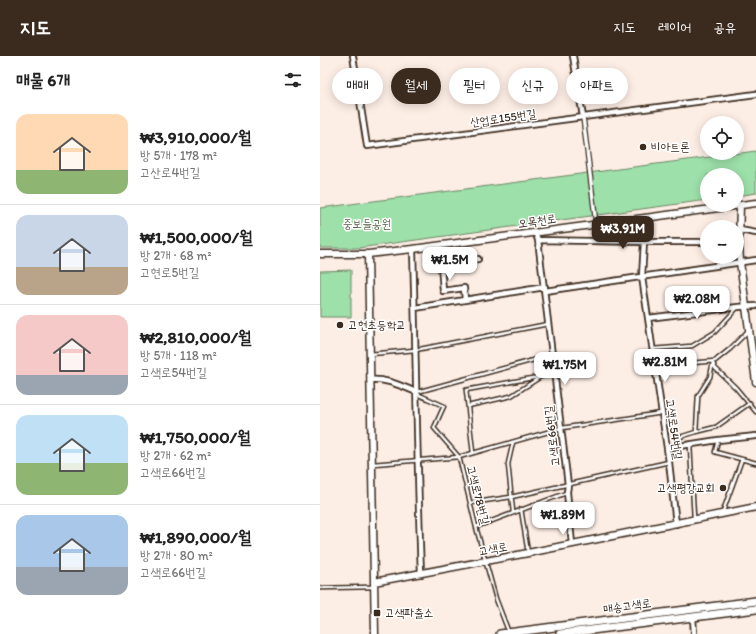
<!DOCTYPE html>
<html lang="ko">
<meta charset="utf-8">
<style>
body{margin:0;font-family:Itim,"Poor Story",sans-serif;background:#f6f6f6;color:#222;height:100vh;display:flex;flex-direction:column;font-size:15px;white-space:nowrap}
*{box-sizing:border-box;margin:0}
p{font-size:13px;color:#767676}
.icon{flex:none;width:22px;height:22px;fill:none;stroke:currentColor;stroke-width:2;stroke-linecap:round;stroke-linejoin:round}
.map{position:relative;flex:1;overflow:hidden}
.drawer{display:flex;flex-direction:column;background:#fff;width:320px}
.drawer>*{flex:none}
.guide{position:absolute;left:12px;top:12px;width:364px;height:36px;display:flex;gap:8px}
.fabs{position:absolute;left:380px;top:60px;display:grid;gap:8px}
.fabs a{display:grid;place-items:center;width:44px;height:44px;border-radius:50%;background:#fff;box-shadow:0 2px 10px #0003;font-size:20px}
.price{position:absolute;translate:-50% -34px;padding:0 9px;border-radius:8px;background:#fff;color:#222;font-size:13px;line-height:26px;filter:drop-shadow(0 1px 2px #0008)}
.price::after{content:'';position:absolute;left:50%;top:24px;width:12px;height:9px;margin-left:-6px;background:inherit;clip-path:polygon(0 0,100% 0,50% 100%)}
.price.active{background:#3b2a1e;color:#fff}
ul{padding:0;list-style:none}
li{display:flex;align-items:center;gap:12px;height:100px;padding:0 16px}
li+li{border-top:1px solid #e0e0e0}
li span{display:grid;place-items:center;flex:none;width:112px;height:80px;border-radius:12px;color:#555}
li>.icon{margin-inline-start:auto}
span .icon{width:48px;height:48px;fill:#fffc;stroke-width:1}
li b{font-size:17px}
h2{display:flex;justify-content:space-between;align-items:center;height:48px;padding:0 16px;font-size:17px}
.pill{padding:0 14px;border-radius:18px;background:#fff;box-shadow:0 2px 10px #0003;font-size:14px;line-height:36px}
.pill.active{background:#3b2a1e;color:#fff}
header{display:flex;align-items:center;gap:24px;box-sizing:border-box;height:56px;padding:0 20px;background:#3b2a1e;color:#fff}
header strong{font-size:19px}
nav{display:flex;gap:22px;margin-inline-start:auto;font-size:14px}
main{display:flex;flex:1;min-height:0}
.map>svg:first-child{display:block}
.green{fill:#9de0aa;stroke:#6c8564}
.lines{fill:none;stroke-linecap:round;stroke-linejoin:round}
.service-casing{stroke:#3b2a1e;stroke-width:5.5}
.pedestrian-casing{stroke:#3b2a1e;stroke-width:6}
.minor-casing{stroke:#3b2a1e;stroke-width:8}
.tertiary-casing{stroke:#3b2a1e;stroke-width:9}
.primary-casing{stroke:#3b2a1e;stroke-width:10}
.service{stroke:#fff;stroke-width:2.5}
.pedestrian{stroke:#fff;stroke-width:3.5}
.minor{stroke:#fff;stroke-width:4.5}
.tertiary{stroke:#fff;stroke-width:6}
.primary{stroke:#fff;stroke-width:7}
.poi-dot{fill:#3b2a1e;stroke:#fff;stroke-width:1.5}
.labels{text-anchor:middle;stroke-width:3;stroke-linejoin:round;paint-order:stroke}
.street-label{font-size:12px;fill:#3b2a1e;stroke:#fff}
.poi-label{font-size:12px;fill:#3b2a1e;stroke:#fff;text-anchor:start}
.park-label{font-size:12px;fill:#586148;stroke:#fff}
</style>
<header>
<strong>지도</strong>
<nav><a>지도</a><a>레이어</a><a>공유</a></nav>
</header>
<main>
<section class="drawer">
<h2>매물 6개<svg class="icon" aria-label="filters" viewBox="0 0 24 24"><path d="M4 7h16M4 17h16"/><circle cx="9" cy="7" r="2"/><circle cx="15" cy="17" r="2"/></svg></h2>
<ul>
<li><span style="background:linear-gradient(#ffd9b3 70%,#8fb573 0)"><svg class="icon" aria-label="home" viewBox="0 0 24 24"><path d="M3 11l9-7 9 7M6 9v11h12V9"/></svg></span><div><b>₩3,910,000/월</b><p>방 5개 · 178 m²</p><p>고산로4번길</p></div></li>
<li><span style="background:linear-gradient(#c9d6e8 65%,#b9a48a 0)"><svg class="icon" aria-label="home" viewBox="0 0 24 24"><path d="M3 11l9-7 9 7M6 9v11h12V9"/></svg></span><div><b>₩1,500,000/월</b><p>방 2개 · 68 m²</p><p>고현로5번길</p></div></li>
<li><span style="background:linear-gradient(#f6c9c9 75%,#9aa5b1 0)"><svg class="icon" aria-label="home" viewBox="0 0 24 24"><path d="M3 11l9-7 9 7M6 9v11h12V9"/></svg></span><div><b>₩2,810,000/월</b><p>방 5개 · 118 m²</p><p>고색로54번길</p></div></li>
<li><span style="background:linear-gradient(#bfe0f5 60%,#8fb573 0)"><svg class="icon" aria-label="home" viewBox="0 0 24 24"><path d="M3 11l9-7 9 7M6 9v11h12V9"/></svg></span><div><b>₩1,750,000/월</b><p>방 2개 · 62 m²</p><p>고색로66번길</p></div></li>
<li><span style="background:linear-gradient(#a9c7e8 65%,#9aa5b1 0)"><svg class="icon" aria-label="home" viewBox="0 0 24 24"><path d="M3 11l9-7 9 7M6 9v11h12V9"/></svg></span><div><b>₩1,890,000/월</b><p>방 2개 · 80 m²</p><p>고색로66번길</p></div></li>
</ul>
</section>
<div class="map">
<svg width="436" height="578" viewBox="0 0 436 578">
<rect width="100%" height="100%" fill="#fdeee5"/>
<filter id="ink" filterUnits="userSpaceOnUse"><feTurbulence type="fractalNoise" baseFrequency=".025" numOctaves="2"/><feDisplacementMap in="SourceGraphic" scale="8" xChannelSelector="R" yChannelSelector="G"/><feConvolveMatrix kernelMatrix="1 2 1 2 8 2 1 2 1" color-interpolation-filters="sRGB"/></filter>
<g filter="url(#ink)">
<path class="green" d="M 436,95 L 436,137 L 417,140 L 417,119 L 387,119 L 387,144 L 38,192 L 0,192 L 0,152 Z
M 31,214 L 31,261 L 0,261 L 0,215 Z"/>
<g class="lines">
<g class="service-casing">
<path id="service" d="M 332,293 L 372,290 L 395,276 L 417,252
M 50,298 L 95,294 L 228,268
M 393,306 L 390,321 L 378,340 L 376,376 L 396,371 L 430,347
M 393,307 L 395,312 L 416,332 L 436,356
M 335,310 L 395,305 L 410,293 L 428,275
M 97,336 L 232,299
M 97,338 L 124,350 L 114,372 L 139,401 L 156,471 L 176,543 L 189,577
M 148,350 L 191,340 L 219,322
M 398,384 L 395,396 L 436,407
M 370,389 L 374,462
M 358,390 L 360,381 L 376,376
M 153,397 L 146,334 L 235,318
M 53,408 L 139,401 L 242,372 L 342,357
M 150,447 L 191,441 L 349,406
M 201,453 L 208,497
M 193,456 L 188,408 L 193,386
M 402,458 L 422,403
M 156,471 L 246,437
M 0,532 L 53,531"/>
</g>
<g class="pedestrian-casing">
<path id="pedestrian" d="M 263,61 L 276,168"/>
</g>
<g class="minor-casing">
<path id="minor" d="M 33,0 L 47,90 L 436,38
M 253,0 L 263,61
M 420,174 L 436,177
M 215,176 L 218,184 L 248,429 L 247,436 L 252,488
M 218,184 L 324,186 L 387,186
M 324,186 L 322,221 L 349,406 L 356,468
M 93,193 C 96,301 97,409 101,518
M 225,235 L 436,204
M 145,244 L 144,232 L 123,235 L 121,209 L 127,209 L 129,206 L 158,203
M 95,252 L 225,231
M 328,262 L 418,251 L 436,250
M 50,324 C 66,322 83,331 97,336
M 347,392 L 398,384 L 436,380
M 373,561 L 374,578"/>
</g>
<g class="tertiary-casing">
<path id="tertiary" d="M 420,149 L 419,185 L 420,206 L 436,326
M 0,198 L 48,198 L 93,193 L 436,147
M 48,198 L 55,578
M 54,526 L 208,497 L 436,451"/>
</g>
<g class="primary-casing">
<path id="primary" d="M 180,578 L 436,545
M 240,578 L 436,553"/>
</g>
<use href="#service" class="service"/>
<use href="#pedestrian" class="pedestrian"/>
<use href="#minor" class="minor"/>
<use href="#tertiary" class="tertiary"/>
<use href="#primary" class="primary"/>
</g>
</g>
<g class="poi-dot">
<circle cx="323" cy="91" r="4"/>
<circle cx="20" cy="269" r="4"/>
<circle cx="403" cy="432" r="4"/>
<rect x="53" y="553" width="8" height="8" rx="2"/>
</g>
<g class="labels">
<g class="street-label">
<text transform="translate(183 62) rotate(-8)" y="4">산업로155번길</text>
<text transform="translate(217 165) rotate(-8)" y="4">오목천로</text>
<text transform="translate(354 373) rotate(82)" y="4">고색로54번길</text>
<text transform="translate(232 380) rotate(-97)" y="4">고색로66번길</text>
<text transform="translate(158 439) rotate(76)" y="4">고색로78번길</text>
<text transform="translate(173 493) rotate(-11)" y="4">고색로</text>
<text transform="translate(307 550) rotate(-8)" y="4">매송고색로</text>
</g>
<g class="poi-label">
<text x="331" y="95">비아트론</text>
<text x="28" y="273">고현초등학교</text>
<text x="395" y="436" text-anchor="end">고색평강교회</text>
<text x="65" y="561">고색파출소</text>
</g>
<g class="park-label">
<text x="47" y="172">중보들공원</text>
</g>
</g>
</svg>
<div class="fabs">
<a><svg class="icon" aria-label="locate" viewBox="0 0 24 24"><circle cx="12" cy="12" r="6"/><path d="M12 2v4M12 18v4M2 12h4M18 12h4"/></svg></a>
<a>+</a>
<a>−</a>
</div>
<b class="price active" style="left:303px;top:194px">₩3.91M</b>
<b class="price" style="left:130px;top:225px">₩1.5M</b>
<b class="price" style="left:377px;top:264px">₩2.08M</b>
<b class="price" style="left:345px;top:327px">₩2.81M</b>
<b class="price" style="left:245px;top:330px">₩1.75M</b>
<b class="price" style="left:243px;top:480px">₩1.89M</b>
<div class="guide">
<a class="pill">매매</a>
<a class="pill active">월세</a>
<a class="pill">필터</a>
<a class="pill">신규</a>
<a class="pill">아파트</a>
</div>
</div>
</main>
